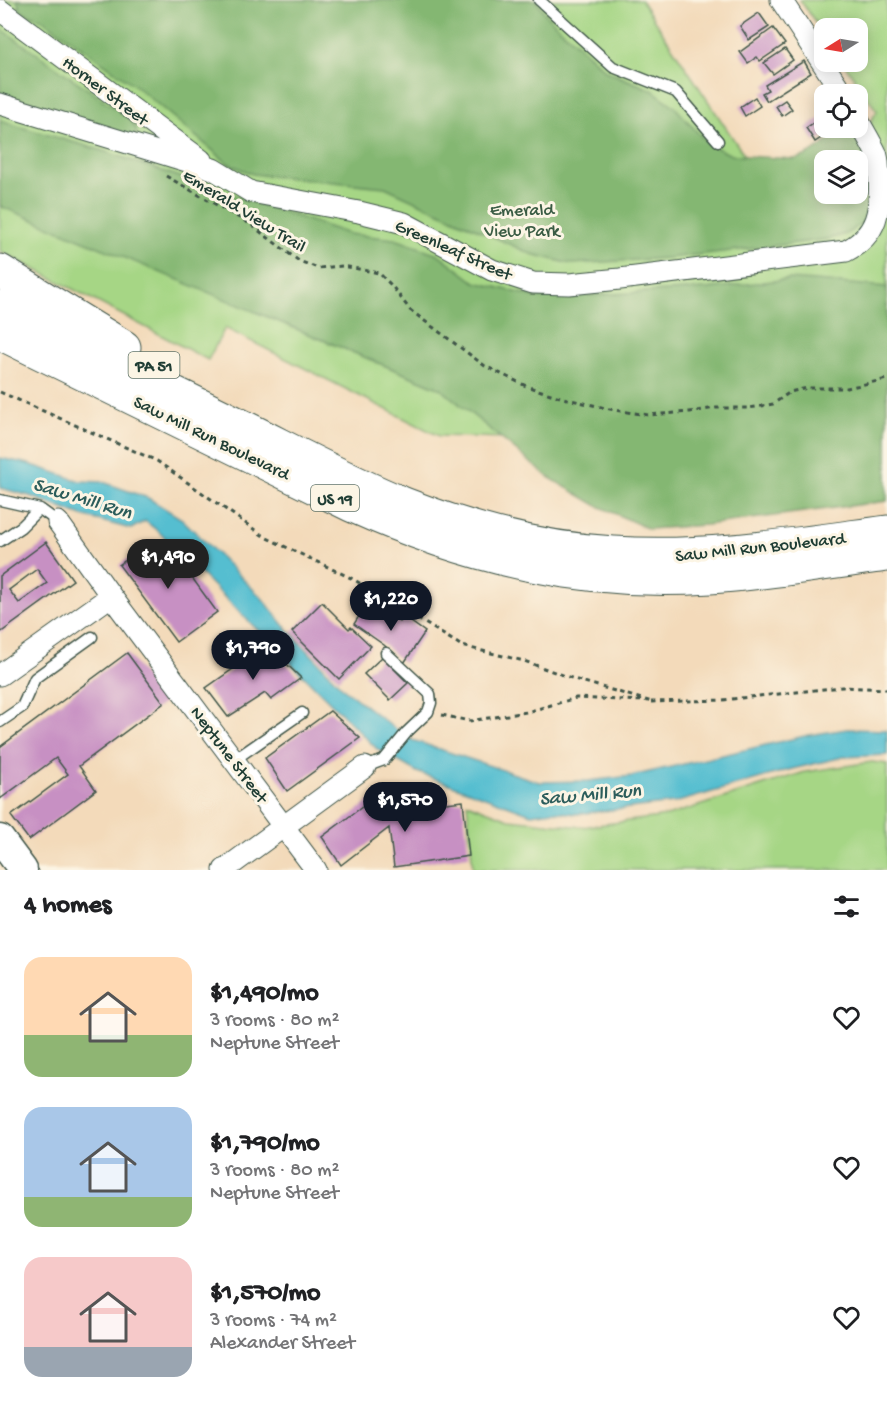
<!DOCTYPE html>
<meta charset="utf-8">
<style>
body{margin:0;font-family:"Gochi Hand",sans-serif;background:#f6f6f6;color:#202124;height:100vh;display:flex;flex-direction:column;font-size:22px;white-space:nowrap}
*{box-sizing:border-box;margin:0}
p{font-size:20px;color:#757577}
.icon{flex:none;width:33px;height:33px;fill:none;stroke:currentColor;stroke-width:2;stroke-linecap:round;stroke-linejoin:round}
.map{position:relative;height:870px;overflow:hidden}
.panel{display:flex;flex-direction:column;background:#fff;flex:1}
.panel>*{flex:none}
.needle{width:39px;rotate:259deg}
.buttons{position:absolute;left:814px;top:18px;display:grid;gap:12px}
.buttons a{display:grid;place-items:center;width:54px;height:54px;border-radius:12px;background:#fff;box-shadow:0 3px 15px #0003;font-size:30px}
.price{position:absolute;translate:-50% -51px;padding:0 14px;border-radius:21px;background:#111827;color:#fff;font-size:20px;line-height:39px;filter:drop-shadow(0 2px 3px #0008)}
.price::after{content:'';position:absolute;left:50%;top:36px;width:18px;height:14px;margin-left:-9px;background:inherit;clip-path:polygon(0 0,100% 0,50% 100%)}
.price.selected{background:#222;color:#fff}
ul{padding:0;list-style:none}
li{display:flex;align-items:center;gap:18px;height:150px;padding:0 24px}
li span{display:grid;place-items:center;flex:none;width:168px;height:120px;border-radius:18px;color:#555}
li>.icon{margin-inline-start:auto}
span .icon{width:72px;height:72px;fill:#fffc;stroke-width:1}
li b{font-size:26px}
h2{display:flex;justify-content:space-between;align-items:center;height:72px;padding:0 24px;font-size:26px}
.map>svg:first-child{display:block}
.green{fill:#a6d685;stroke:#628a5c;stroke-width:1.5}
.forest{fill:#84b772;stroke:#527a53;stroke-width:1.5;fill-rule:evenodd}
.water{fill:#54bed0;stroke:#3a7e82;stroke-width:1.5}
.building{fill:#c790c3;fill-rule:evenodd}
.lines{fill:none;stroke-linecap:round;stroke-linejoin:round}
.lane-casing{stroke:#3f5548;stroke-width:13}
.street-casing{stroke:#3f5548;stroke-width:23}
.secondary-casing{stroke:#3f5548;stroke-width:31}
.highway-casing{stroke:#3f5548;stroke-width:35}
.path{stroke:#3f5548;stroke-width:3;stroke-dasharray:4.5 4.5;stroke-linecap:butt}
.lane{stroke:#fff;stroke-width:10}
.street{stroke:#fff;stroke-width:21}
.secondary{stroke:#fff;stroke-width:28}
.highway{stroke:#fff;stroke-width:33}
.labels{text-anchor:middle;stroke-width:6;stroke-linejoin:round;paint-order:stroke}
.shield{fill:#fcf5e5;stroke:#617469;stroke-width:1.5}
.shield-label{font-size:16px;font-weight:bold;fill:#1f3d34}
.street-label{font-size:18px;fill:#1f3d34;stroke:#fcf5e5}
.park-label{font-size:18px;fill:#3a5c44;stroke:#fcf5e5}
.water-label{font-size:20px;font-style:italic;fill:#2c5d5b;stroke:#fcf5e5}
</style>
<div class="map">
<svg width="887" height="870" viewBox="0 0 887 870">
<rect width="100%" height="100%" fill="#fcf5e5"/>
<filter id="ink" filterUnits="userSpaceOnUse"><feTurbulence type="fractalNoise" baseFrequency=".0167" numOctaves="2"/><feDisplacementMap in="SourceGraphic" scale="12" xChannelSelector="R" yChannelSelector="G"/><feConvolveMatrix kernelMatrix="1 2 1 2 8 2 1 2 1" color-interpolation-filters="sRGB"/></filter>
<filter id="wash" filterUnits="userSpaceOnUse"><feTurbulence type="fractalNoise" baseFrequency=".008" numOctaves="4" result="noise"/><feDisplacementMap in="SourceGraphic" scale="24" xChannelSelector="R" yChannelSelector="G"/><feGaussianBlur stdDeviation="1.35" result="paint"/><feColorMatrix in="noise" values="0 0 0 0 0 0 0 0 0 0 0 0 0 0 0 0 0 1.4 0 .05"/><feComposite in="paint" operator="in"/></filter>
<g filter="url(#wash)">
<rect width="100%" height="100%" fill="#f3daba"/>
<path class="green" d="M 0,0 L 641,0 L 758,176 L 862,204 L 856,146 L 877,111 L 843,62 L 858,62 L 858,28 L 825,28 L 825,36 L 800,0 L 887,0 L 887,397 L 719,444 L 439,436 L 225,328 L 208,360 L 0,251 Z
M 872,762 L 887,764 L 887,870 L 473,870 L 467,803 L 509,819 L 582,827 L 667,816 L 805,772 Z"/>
<path class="forest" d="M 17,0 L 535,0 L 547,16 L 606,71 L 652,90 L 674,106 L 707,143 L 731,155 L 794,159 C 818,156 830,130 856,134 L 868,159 L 871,176 L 868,211 L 861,224 L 846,234 L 828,239 L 757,248 L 669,258 L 571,264 L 531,254 L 385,187 L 253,174 L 229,164 L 137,87 L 43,20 L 21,11 ZM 825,160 L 858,160 L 858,194 L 825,194 Z
M 0,28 L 129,118 L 137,130 L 135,137 L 126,136 L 0,93 Z
M 0,121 L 100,150 L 349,234 L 395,239 L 438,254 L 475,282 L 540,298 L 706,289 L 790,279 L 887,287 L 887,501 L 706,525 L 649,529 L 596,505 L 548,477 L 441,389 L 0,206 Z"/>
<path class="water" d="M 0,458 L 29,464 L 80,481 L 103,482 L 148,498 L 182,519 L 262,598 L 289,631 L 344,689 L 391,726 L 412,740 L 539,782 L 588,781 L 632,776 L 809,735 L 847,729 L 887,730 L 887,755 L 843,757 L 792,769 L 674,803 L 576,814 L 553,811 L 531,814 L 417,772 L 377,749 L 159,532 L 145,521 L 131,529 L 82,516 L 30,496 L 0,488 Z"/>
<g id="blocks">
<path class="building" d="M 759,13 L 769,27 L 749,40 L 740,26 Z
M 773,28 L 785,44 L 760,61 L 757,57 L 748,63 L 740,52 Z
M 785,49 L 793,60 L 773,74 L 764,63 Z
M 804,61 L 811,73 L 767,101 L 762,93 L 768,90 L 765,85 Z
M 755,97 L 760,106 L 745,116 L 740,107 Z
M 785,100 L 792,109 L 782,116 L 776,106 Z
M 825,115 L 825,128 L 836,128 L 815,142 L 806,128 Z
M 154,540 L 162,551 L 169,546 L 217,612 L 176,642 L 119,565 Z
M 46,542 L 73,580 L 0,633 L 0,576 ZM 37,569 L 47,583 L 19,603 L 9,590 Z
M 322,602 L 349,629 L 351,627 L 371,646 L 339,679 L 292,632 Z
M 375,604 L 400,622 L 404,617 L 425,632 L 404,663 L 384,645 L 354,624 L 361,613 L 366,617 Z
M 267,645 L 301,678 L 271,700 L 265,693 L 228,717 L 206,688 Z
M 127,653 L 164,703 L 79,766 L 96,790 L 29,840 L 11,816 L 68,774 L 56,758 L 0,799 L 0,747 Z
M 382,657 L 408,683 L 390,700 L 364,674 Z
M 330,711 L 360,738 L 287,791 L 265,758 Z
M 370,801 L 377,811 L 463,801 L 469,856 L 394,867 L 389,828 L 341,865 L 322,837 Z"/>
</g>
</g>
<g filter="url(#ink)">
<use href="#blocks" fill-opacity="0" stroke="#3f5548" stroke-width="1.5"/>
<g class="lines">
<g class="lane-casing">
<path id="lane" d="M 539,0 L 613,67 L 676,92 L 718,141
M 0,500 L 40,509 L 58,522
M 0,541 L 21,527 L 39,509
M 0,722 L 22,707 L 35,678 L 92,637
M 234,760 L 302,713
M 365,767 L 384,760 L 407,732 L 428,712 L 431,703 L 430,694 L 386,653"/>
</g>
<g class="street-casing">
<path id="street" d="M 781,0 L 843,94
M 0,10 L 201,160
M 0,104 L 213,169 L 251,192 L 359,212 L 404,223 L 492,270 L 533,283 L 569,284 L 620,279 L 846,251 C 878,235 881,209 879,176 C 878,169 879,160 876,153 C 871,142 864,131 858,120
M 58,522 L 111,596 L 316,870
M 0,675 L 111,596
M 224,870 L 365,767"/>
</g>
<g class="secondary-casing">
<path id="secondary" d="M 0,839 L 23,870"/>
</g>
<g class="highway-casing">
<path id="highway" d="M 0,271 L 124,347
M 0,307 C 82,347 164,388 246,428 C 298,454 350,482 404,504 C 470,530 542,549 614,553 C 706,559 796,544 887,532
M 0,333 L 351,505 C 466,557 583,586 710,577 C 769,573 828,563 887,555"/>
</g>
<path class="path" d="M 166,176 L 250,224 L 299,261 L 318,268 L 343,266 L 379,273 L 392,286 L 410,310 L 485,366 L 526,386 L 563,398 L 614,410 L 648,415 L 690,412 L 716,408 L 749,408 L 773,404 L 790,392 L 807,388 L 847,388 L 887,379
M 0,392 L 157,461 L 265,537 L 353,579 L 462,646 L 524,661 L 574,679 L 652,702
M 651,702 L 723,700 L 842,687 L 887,689
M 442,715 L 469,721 L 527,712 L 576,698 L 645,701"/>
<use href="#lane" class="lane"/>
<use href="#street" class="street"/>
<use href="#secondary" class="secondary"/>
<use href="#highway" class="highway"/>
</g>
</g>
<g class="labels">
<g class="shield">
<rect x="128.5" y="352" width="51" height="26" rx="4.5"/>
<rect x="311" y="485" width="48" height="26" rx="4.5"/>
</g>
<g class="shield-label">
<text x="154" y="371">PA 51</text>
<text x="335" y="504">US 19</text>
</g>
<g class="street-label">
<text transform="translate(106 90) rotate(37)" y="6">Horner Street</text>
<text transform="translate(245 210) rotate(32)" y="6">Emerald View Trail</text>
<text transform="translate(454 249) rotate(24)" y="6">Greenleaf Street</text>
<text transform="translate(212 437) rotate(26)" y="6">Saw Mill Run Boulevard</text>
<text transform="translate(760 546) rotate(-6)" y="6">Saw Mill Run Boulevard</text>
<text transform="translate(230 754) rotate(53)" y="6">Neptune Street</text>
</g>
<g class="park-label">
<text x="522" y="215">Emerald<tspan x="522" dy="21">View Park</tspan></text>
</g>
<g class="water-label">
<text transform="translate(83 497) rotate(17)" y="7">Saw Mill Run</text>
<text transform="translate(590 793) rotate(-5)" y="7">Saw Mill Run</text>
</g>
</g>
</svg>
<div class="buttons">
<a><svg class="needle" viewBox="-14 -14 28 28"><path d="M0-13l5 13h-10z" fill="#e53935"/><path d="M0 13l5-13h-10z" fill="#757577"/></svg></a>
<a><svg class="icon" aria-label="locate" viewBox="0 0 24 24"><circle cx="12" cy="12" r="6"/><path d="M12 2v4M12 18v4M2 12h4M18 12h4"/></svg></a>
<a><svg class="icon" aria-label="layers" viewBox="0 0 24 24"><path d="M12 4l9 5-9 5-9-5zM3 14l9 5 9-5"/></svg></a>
</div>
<b class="price selected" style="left:168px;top:590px">$1,490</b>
<b class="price" style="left:391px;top:632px">$1,220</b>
<b class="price" style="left:253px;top:681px">$1,790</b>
<b class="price" style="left:405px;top:833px">$1,570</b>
</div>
<section class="panel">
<h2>4 homes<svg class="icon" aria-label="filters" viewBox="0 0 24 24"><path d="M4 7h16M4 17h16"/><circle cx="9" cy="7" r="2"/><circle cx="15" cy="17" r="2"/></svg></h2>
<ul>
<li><span style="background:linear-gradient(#ffd9b3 65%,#8fb573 0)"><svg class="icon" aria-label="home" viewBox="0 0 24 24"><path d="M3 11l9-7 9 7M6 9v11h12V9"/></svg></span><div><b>$1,490/mo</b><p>3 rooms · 80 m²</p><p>Neptune Street</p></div><svg class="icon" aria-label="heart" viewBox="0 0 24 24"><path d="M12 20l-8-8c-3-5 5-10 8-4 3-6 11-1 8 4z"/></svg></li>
<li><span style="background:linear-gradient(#a9c7e8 75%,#8fb573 0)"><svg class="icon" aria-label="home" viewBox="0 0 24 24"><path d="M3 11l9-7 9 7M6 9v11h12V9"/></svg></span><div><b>$1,790/mo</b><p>3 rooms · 80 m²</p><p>Neptune Street</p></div><svg class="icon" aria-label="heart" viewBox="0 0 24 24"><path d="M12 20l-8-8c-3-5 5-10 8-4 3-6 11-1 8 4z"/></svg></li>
<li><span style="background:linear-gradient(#f6c9c9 75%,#9aa5b1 0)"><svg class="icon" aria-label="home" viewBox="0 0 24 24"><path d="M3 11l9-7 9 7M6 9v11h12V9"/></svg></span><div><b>$1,570/mo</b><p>3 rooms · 74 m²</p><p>Alexander Street</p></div><svg class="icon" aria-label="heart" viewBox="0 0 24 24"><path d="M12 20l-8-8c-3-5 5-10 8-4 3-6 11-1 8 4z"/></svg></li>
</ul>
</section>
